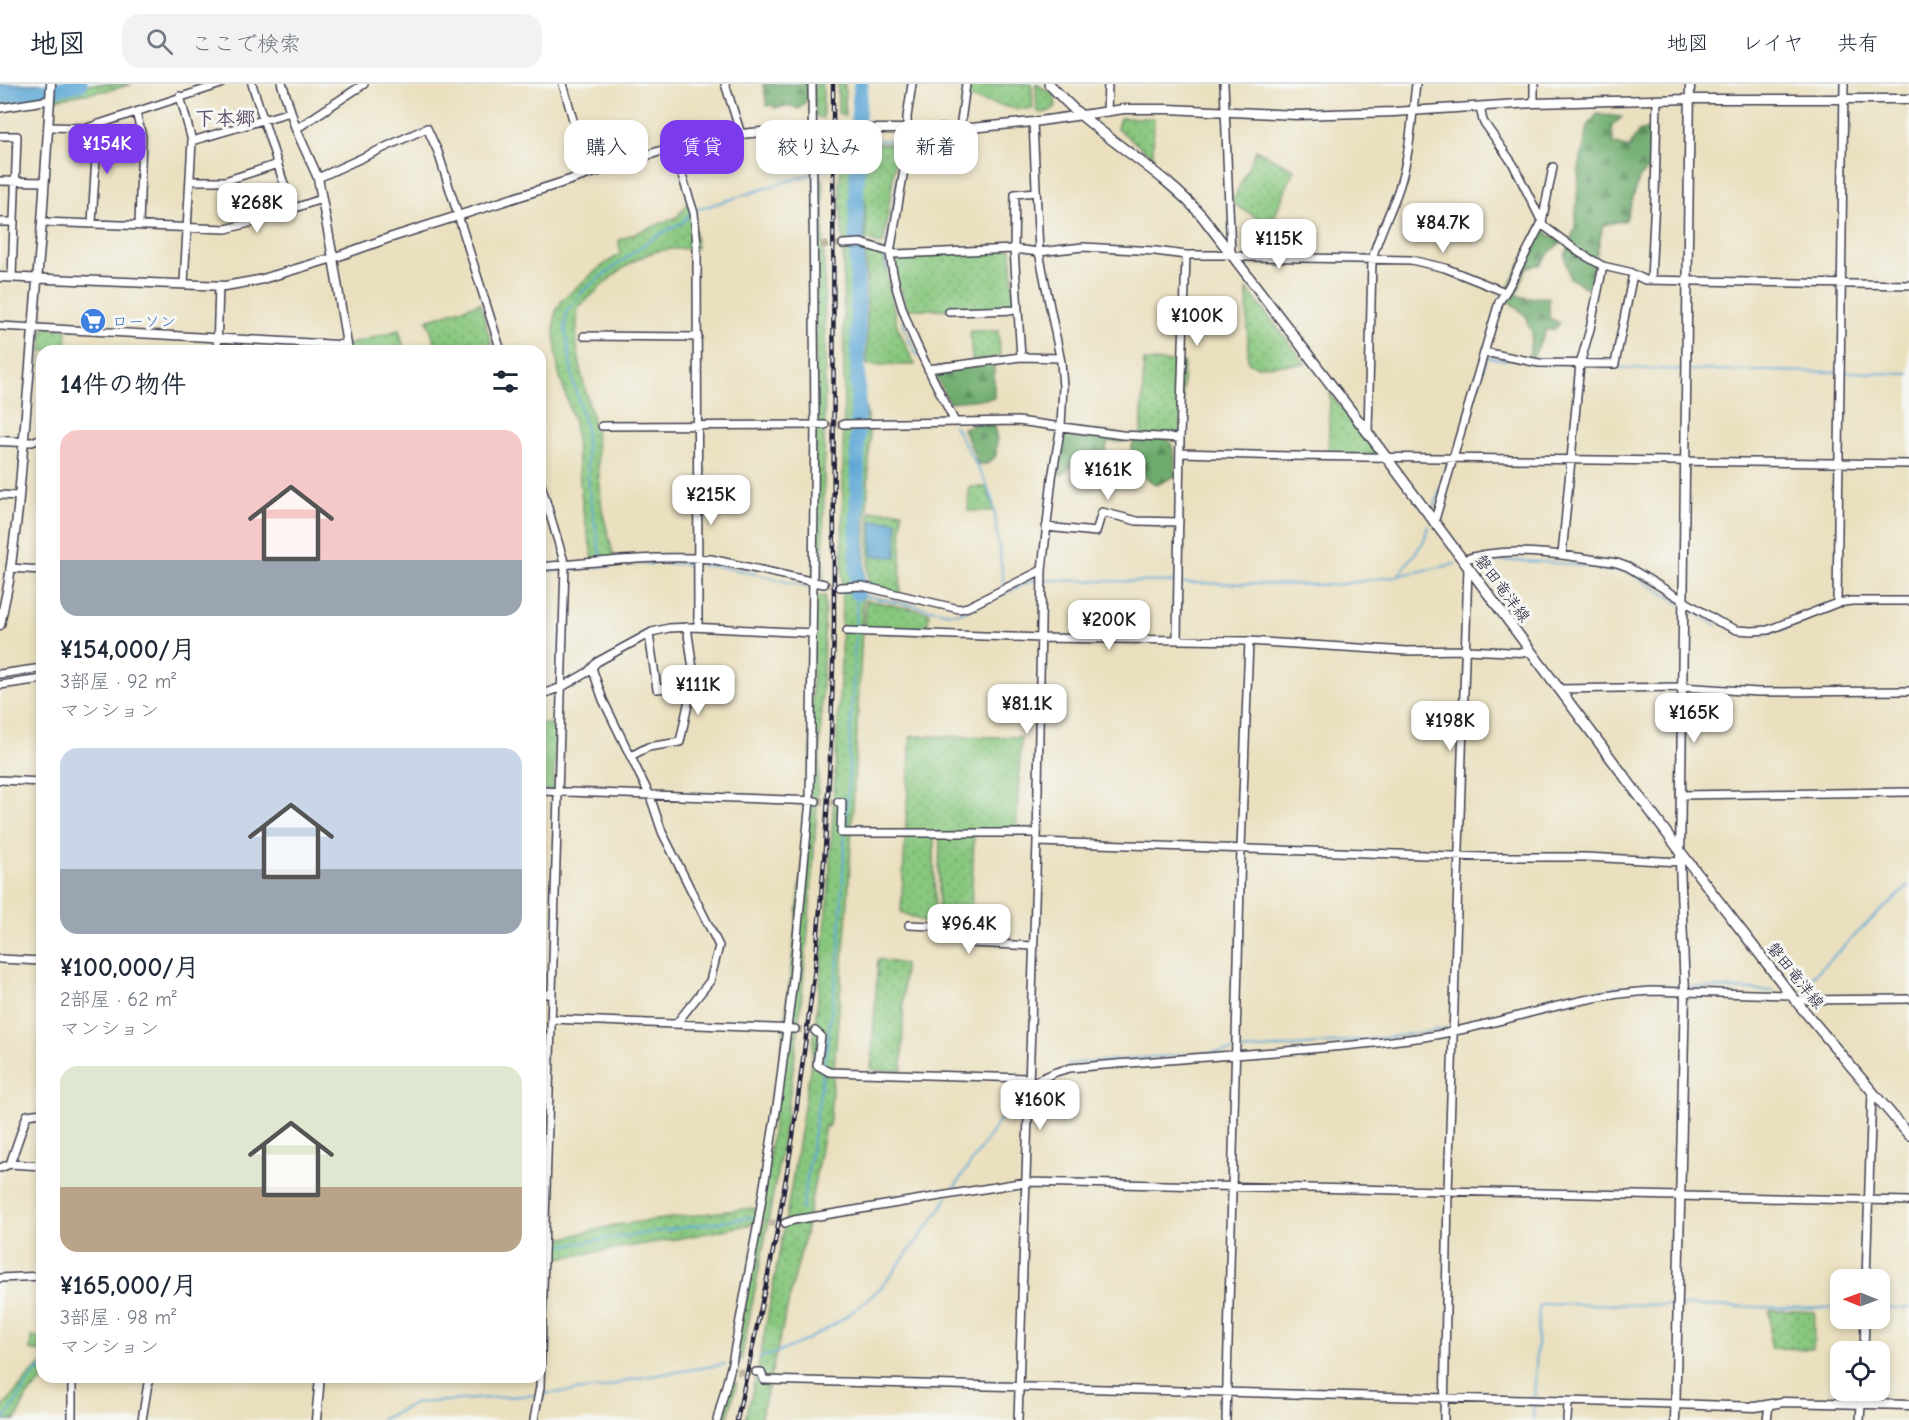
<!DOCTYPE html>
<html lang="ja">
<meta charset="utf-8">
<style>
body{margin:0;font-family:"Comic Neue","Klee One",sans-serif;background:#f2f2f3;color:#1f2937;height:100vh;display:flex;flex-direction:column;font-size:22px;white-space:nowrap}
*{box-sizing:border-box;margin:0}
p{font-size:20px;color:#747a83}
.icon{flex:none;width:33px;height:33px;fill:none;stroke:currentColor;stroke-width:2;stroke-linecap:round;stroke-linejoin:round}
.map{position:relative;flex:1;overflow:hidden}
.sheet{position:absolute;left:36px;top:261px;width:510px;height:1038px;display:flex;flex-direction:column;background:#fff;border-radius:18px;box-shadow:0 3px 9px #0003}
.sheet>*{flex:none}
.banner{position:absolute;left:564px;top:36px;width:570px;height:54px;display:flex;gap:12px}
.needle{width:39px;rotate:271deg}
.buttons{position:absolute;left:1830px;top:1185px;display:grid;gap:12px}
.buttons a{display:grid;place-items:center;width:60px;height:60px;border-radius:12px;background:#fff;box-shadow:0 3px 9px #0003;font-size:30px}
.price{position:absolute;translate:-50% -51px;padding:0 14px;border-radius:12px;background:#fff;color:#222;font-size:20px;line-height:39px;filter:drop-shadow(0 2px 3px #0008)}
.price::after{content:'';position:absolute;left:50%;top:36px;width:18px;height:14px;margin-left:-9px;background:inherit;clip-path:polygon(0 0,100% 0,50% 100%)}
.price.selected{background:#7c3aed;color:#fff}
ul{padding:0;list-style:none}
li{display:grid;align-content:center;gap:12px;height:318px;padding:0 24px}
li span{display:grid;place-items:center;height:186px;border-radius:18px;color:#555}
li>.icon{margin-inline-start:auto}
span .icon{width:108px;height:108px;fill:#fffc;stroke-width:1}
li b{font-size:26px}
h2{display:flex;justify-content:space-between;align-items:center;height:72px;padding:0 24px;font-size:26px}
.pill{padding:0 21px;border-radius:18px;background:#fff;box-shadow:0 3px 9px #0003;font-size:21px;line-height:54px}
.pill.selected{background:#7c3aed;color:#fff}
header{display:flex;align-items:center;gap:36px;box-sizing:border-box;height:84px;padding:0 30px;background:#fff;border-bottom:2px solid #e0e1e3}
header strong{font-size:28px}
nav{display:flex;gap:33px;margin-inline-start:auto;font-size:21px}
.search{width:420px;height:54px;background:#f2f2f3;display:flex;align-items:center;gap:15px;box-sizing:border-box;padding:0 21px;border-radius:18px;color:#747a83;font-size:22px}
.map>svg:first-child{display:block}
.grass{fill:url(#grass-dots);stroke:#55745c;stroke-width:1.5}
.forest{fill:url(#forest-firs);stroke:#486754;stroke-width:1.5}
.water{fill:#5da7d5;stroke:#406488;stroke-width:1.5}
.lines{fill:none;stroke-linecap:round;stroke-linejoin:round}
.stream{stroke:#5da7d5;stroke-width:2}
.river{stroke:#5da7d5;stroke-width:15}
.minor-tunnel{stroke:#c2baa5;stroke-width:7;stroke-dasharray:7 3.5;stroke-linecap:butt}
.tertiary-tunnel{stroke:#c2baa5;stroke-width:8;stroke-dasharray:8 4;stroke-linecap:butt}
.minor-casing{stroke:#403e4f;stroke-width:10}
.tertiary-casing{stroke:#403e4f;stroke-width:11}
.secondary-casing{stroke:#403e4f;stroke-width:12}
.minor{stroke:#fff;stroke-width:7}
.tertiary{stroke:#fff;stroke-width:8}
.secondary{stroke:#fff;stroke-width:9}
.rail-casing{stroke:#22223b;stroke-width:4.5}
.rail{stroke:#f6f6f2;stroke-width:2;stroke-dasharray:7;stroke-linecap:butt}
.labels{text-anchor:middle;stroke-width:6;stroke-linejoin:round;paint-order:stroke}
.shop-label{font-size:16px;fill:#366cbe;stroke:#f6f6f2;text-anchor:start}
.street-label{font-size:16px;fill:#22223b;stroke:#f6f6f2}
.quarter-label{font-size:20px;font-weight:bold;fill:#60526e;stroke:#f6f6f2}
</style>
<header>
<strong>地図</strong>
<div class="search"><svg class="icon" aria-label="search" viewBox="0 0 24 24"><circle cx="10" cy="10" r="6"/><path d="M15 15l6 6"/></svg>ここで検索</div>
<nav><a>地図</a><a>レイヤ</a><a>共有</a></nav>
</header>
<div class="map">
<svg width="1909" height="1336" viewBox="0 0 1909 1336">
<defs>
<pattern id="grass-dots" width="8" height="8" patternUnits="userSpaceOnUse" patternTransform="scale(1.5)"><rect width="8" height="8" fill="#88c77e"/><path d="M2 2h.1M6 6h.1" fill="none" stroke="#6fa168" stroke-width="1.8" stroke-linecap="round"/></pattern>
<pattern id="forest-firs" width="22" height="20" patternUnits="userSpaceOnUse" patternTransform="scale(1.5)"><rect width="22" height="20" fill="#6eac6d"/><path d="M5 1l3.5 6h-7zM16 11l3.5 6h-7z" fill="#5a8c5b"/></pattern>
</defs>
<rect width="100%" height="100%" fill="#f6f6f2"/>
<filter id="ink" filterUnits="userSpaceOnUse"><feTurbulence type="fractalNoise" baseFrequency=".0167" numOctaves="2"/><feDisplacementMap in="SourceGraphic" scale="12" xChannelSelector="R" yChannelSelector="G"/><feConvolveMatrix kernelMatrix="1 2 1 2 8 2 1 2 1" color-interpolation-filters="sRGB"/></filter>
<filter id="wash" filterUnits="userSpaceOnUse"><feTurbulence type="fractalNoise" baseFrequency=".008" numOctaves="4" result="noise"/><feDisplacementMap in="SourceGraphic" scale="24" xChannelSelector="R" yChannelSelector="G"/><feGaussianBlur stdDeviation="1.35" result="paint"/><feColorMatrix in="noise" values="0 0 0 0 0 0 0 0 0 0 0 0 0 0 0 0 0 1.4 0 .05"/><feComposite in="paint" operator="in"/></filter>
<g filter="url(#wash)">
<rect width="100%" height="100%" fill="#eae0bf"/>
<path class="grass" d="M 0,0 L 132,0 L 115,5 L 0,24 Z
M 814,0 L 823,0 L 823,34 L 815,32 Z
M 838,0 L 845,0 L 845,32 L 838,29 Z
M 966,0 L 1032,0 L 1033,25 L 1016,25 L 964,13 Z
M 1036,0 L 1054,11 L 1056,23 L 1048,28 L 1040,29 L 1037,27 Z
M 1120,34 L 1154,34 L 1153,73 L 1117,44 Z
M 846,55 L 866,55 L 866,63 L 867,60 L 898,60 L 883,161 L 866,155 L 865,114 L 862,298 L 870,354 L 861,567 L 848,818 L 829,1043 L 825,1042 L 804,1155 L 760,1336 L 745,1336 L 758,1284 L 788,1122 L 812,972 L 828,816 L 841,580 L 844,293 L 843,160 L 839,98 Z
M 1256,66 L 1294,85 L 1271,142 L 1232,119 Z
M 816,94 L 823,94 L 825,265 L 823,500 L 814,498 Z
M 690,117 L 697,164 C 684,165 667,164 654,168 C 625,177 600,204 578,224 L 576,257 L 582,292 L 595,344 L 602,426 L 615,477 L 594,479 L 583,427 L 574,339 L 558,286 L 554,245 L 556,227 L 563,215 L 599,184 L 620,170 L 619,156 L 677,133 Z
M 866,161 L 882,166 L 897,242 L 915,281 L 867,281 Z
M 1011,165 L 1015,226 L 908,225 L 892,184 L 891,172 Z
M 1247,205 L 1306,280 L 1257,282 L 1248,278 Z
M 480,219 L 493,265 L 486,267 L 438,267 L 427,236 Z
M 43,244 L 67,245 L 66,267 L 42,267 L 41,282 Z
M 399,246 L 405,267 L 348,267 L 347,261 Z
M 970,247 L 998,247 L 1000,273 L 972,276 Z
M 1144,277 L 1184,278 L 1180,354 L 1141,352 Z
M 1330,309 L 1377,370 L 1328,372 Z
M 969,403 L 987,403 L 994,427 L 968,427 Z
M 870,427 L 902,427 L 900,512 L 868,504 Z
M 825,512 C 822,651 815,789 800,928 C 788,1045 764,1160 741,1276 L 734,1277 L 757,1139 L 688,1153 L 540,1177 L 540,1160 L 615,1141 L 752,1124 L 759,1127 L 770,1066 L 810,718 L 814,514 Z
M 866,516 L 929,528 L 927,549 L 864,547 Z
M 540,640 L 557,640 L 553,707 L 540,705 Z
M 911,652 L 1021,653 L 1016,749 L 974,749 L 970,859 L 938,845 L 940,749 L 934,749 L 935,843 L 901,828 Z
M 878,875 L 904,880 L 902,987 L 871,986 Z
M 1770,1226 L 1815,1228 L 1813,1265 L 1770,1264 Z
M 31,1253 L 42,1253 L 42,1268 L 30,1266 Z
M 42,1280 L 42,1293 L 47,1293 L 27,1312 L 16,1336 L 0,1336 L 0,1329 L 4,1322 L 32,1288 Z
M 728,1298 L 737,1299 L 727,1336 L 718,1336 Z"/>
<path class="forest" d="M 763,0 L 807,0 L 808,15 L 799,25 L 792,22 L 774,24 L 773,21 L 767,22 Z
M 1597,30 L 1622,33 L 1612,42 L 1613,59 L 1629,64 L 1638,48 L 1650,44 L 1653,49 L 1653,65 L 1649,85 L 1640,92 L 1626,136 L 1603,141 L 1589,205 L 1570,194 L 1565,173 L 1575,143 L 1579,84 L 1588,42 Z
M 1540,142 L 1549,151 L 1563,157 L 1549,169 L 1541,180 L 1526,184 L 1517,211 C 1533,217 1534,212 1549,213 L 1549,234 L 1560,239 L 1555,245 L 1546,246 L 1534,272 L 1529,273 L 1532,246 L 1529,244 L 1527,233 L 1506,215 L 1507,206 Z
M 994,276 L 994,314 L 949,318 L 932,285 Z
M 993,337 L 997,356 L 996,372 L 987,380 L 978,380 L 963,344 L 982,338 Z
M 1081,345 L 1122,351 L 1124,358 L 1108,358 L 1103,373 L 1089,386 L 1079,375 L 1062,391 L 1057,388 L 1064,350 Z
M 1159,353 L 1166,353 C 1176,363 1176,379 1175,392 L 1157,401 C 1139,391 1125,379 1134,356 L 1146,356 Z"/>
<path class="water" d="M 0,0 L 80,0 L 39,8 L 0,11 Z
M 872,437 L 897,437 L 896,473 L 872,472 Z"/>
<g class="lines">
<path class="stream" d="M 816,88 L 858,69 L 861,56 L 904,57 L 887,164
M 696,126 L 811,90
M 884,169 L 889,187
M 903,236 L 907,251 L 918,272
M 1597,283 L 1684,286
M 1690,286 L 1837,288
M 1843,288 L 1909,290
M 1478,302 L 1487,273 L 1507,276
M 954,341 L 984,395 L 993,417 L 1004,502
M 1435,421 L 1449,376
M 601,474 L 589,406 L 585,340 L 573,296 L 565,243 L 566,229 L 582,208 L 590,201 L 650,156 L 683,138 L 691,128
M 1478,476 L 1545,478 L 1586,482 L 1607,487 L 1625,486 L 1681,520
M 700,481 C 743,483 782,500 824,505
M 540,488 C 590,485 645,475 695,481
M 1398,492 L 1424,457 L 1428,442
M 1181,499 L 1336,501 L 1396,492 L 1455,480
M 840,507 L 951,529 L 960,529 L 1033,496 L 1175,498
M 1686,523 L 1717,541
M 1833,524 L 1848,521 L 1909,521
M 1751,550 C 1770,552 1787,545 1803,536
M 0,597 L 42,591
M 846,746 L 857,509
M 1798,902 L 1811,894 L 1875,832 L 1909,802
M 1689,903 L 1774,907
M 1456,943 L 1586,910 L 1617,904 L 1683,903
M 1239,967 L 1384,954 L 1451,944
M 1068,981 L 1077,979 L 1233,967
M 824,982 L 839,871 L 845,752
M 951,1108 L 998,1039 L 1027,1003
M 802,1126 L 823,988
M 540,1165 L 753,1133
M 1680,1222 L 1840,1224
M 1880,1224 L 1909,1224
M 759,1274 C 802,1263 851,1234 882,1202 C 889,1194 896,1185 902,1176 C 918,1156 934,1135 948,1113
M 735,1279 L 741,1278
M 541,1310 L 604,1304 L 632,1295 L 726,1280
M 4,1336 L 31,1294 L 42,1283
M 380,1336 L 416,1319 L 536,1311
M 1533,1336 L 1539,1224 L 1542,1220 L 1674,1221"/>
<path class="river" d="M 0,12 L 34,9 L 80,0
M 858,34 L 861,0
M 857,509 L 858,254 L 856,122 L 858,57"/>
</g>
</g>
<g filter="url(#ink)">
<g class="lines">
<path class="minor-tunnel" d="M 821,161 L 843,160
M 825,341 L 843,340
M 824,500 L 840,503
M 816,717 L 838,718
M 795,945 L 815,947
M 758,1139 L 785,1139
M 737,1288 L 756,1288"/>
<path class="tertiary-tunnel" d="M 821,45 L 837,45"/>
<g class="minor-casing">
<path id="minor" d="M 252,0 L 292,125
M 563,0 L 588,90
M 725,0 L 741,50
M 912,0 L 907,33 L 908,62 L 890,169 C 896,230 928,284 955,338
M 1224,0 L 1231,171
M 180,12 L 192,57 L 184,199
M 1534,19 L 1534,0
M 1480,23 L 1483,37 L 1513,80 L 1544,142 L 1580,169 L 1603,182 L 1629,188 L 1645,196 L 1909,201
M 0,24 L 50,16
M 136,28 L 142,52 L 139,141
M 1107,28 L 1108,0
M 48,43 L 87,44 L 221,0
M 296,45 L 364,0
M 960,45 L 966,0
M 0,52 L 17,52 L 12,193
M 192,57 L 290,28
M 673,63 L 694,129 L 697,161 L 698,543
M 318,94 L 427,44 L 438,68 L 501,267
M 0,97 L 44,98
M 190,97 L 225,97 L 278,80
M 0,138 L 14,138
M 42,138 L 226,145 L 257,137 L 321,115
M 92,139 L 98,40
M 843,160 L 861,159 L 896,170 L 1014,165 L 1039,168 L 1083,163 L 1155,167 L 1186,171 L 1231,171 L 1247,173 L 1411,176 L 1445,184 L 1505,208
M 1651,196 L 1655,113 L 1657,16
M 949,228 L 1018,226
M 0,242 L 347,261
M 584,252 L 698,253
M 217,267 L 219,201
M 1484,268 L 1539,279 L 1615,280 L 1633,190
M 1021,273 L 1014,165 L 1015,110 L 1036,108
M 928,285 L 1021,273 L 1060,274
M 843,340 L 1018,337 L 1122,351 L 1180,354
M 602,342 L 825,341
M 1368,349 L 1372,176 C 1378,150 1392,127 1400,101 C 1410,69 1412,34 1416,0
M 23,358 L 32,358 L 42,354
M 1181,369 L 1290,372 L 1909,380
M 0,411 L 19,412
M 1434,439 L 1499,218 L 1508,204 L 1542,138 L 1553,83
M 1046,443 L 1096,448 L 1102,428 L 1137,437 L 1179,438
M 1562,471 L 1580,280 L 1590,245 L 1603,182
M 1463,476 C 1508,460 1571,472 1617,479 L 1628,483 L 1719,538 L 1737,546 L 1752,547 L 1768,546 L 1837,519 L 1852,517 L 1909,517
M 540,483 C 596,478 655,471 711,475 L 824,500
M 10,484 L 42,486
M 840,503 L 862,502 L 959,525 L 968,523 L 1042,486
M 1837,519 L 1844,0
M 847,547 L 1042,554 L 1249,557 L 1407,567 L 1466,566 L 1532,569
M 649,550 L 657,605 L 693,601
M 1177,556 L 1180,354 L 1186,171
M 592,584 L 603,616 L 650,712 L 662,748 L 719,862 L 710,897 L 676,940
M 0,590 L 42,584
M 0,601 L 42,595
M 1559,605 L 1681,603 L 1758,608 L 1909,607
M 540,611 L 562,603 L 588,588 L 597,578 L 652,548 L 669,544 L 691,543 L 813,549
M 631,672 L 648,663 L 680,658 L 694,592 L 687,543
M 0,696 L 42,698
M 540,707 L 816,717
M 1680,711 L 1909,708
M 838,718 L 842,718 L 841,749 L 1037,749
M 1037,758 L 1484,773 L 1586,773 L 1680,778
M 909,841 L 932,842 L 970,859 L 1033,862
M 0,875 L 42,877
M 540,910 L 552,910
M 1795,916 L 1909,915
M 551,935 L 795,945
M 815,947 L 821,952 L 817,981 L 829,988 L 1029,994
M 1029,1000 L 1056,988 L 1070,984 C 1138,978 1206,973 1274,968 C 1324,964 1374,960 1424,953 C 1501,941 1573,911 1651,907 L 1791,911
M 540,1003 L 548,1016
M 10,1080 L 27,1031 L 42,1029
M 0,1084 L 10,1080 L 42,1082
M 785,1139 L 794,1136 L 1026,1098 L 1909,1117
M 0,1194 L 42,1192
M 1866,1196 L 1872,1007
M 1864,1268 L 1865,1234
M 756,1288 L 761,1288 L 764,1296 L 1675,1320
M 72,1293 L 72,1336
M 142,1336 L 149,1293
M 534,1336 L 540,1303 L 565,481 L 540,397
M 717,1336 L 732,1279 L 758,1139 L 779,1009 L 793,896 L 810,716 L 815,341 L 812,0
M 1018,1336 L 1037,758 L 1042,486 L 1052,394 L 1061,342 L 1063,303 L 1061,278 L 1039,168 L 1033,38
M 1226,1336 L 1241,764 L 1249,557
M 1444,1336 L 1448,1108 L 1468,483
M 1567,1336 L 1568,1318
M 1767,1336 L 1769,1321
M 1860,1336 L 1862,1306"/>
</g>
<g class="tertiary-casing">
<path id="tertiary" d="M 282,0 L 296,45 L 318,94 L 333,174 L 348,267
M 837,45 L 960,45 L 1033,38 L 1124,25 L 1168,25 L 1298,31 L 1394,28 L 1534,19 L 1690,15 L 1909,15
M 0,193 L 225,202 L 259,196 L 333,174 L 386,155 L 673,63 L 741,50 L 783,46 L 821,45
M 0,357 L 23,358
M 0,541 L 9,497 L 18,425 L 42,138 L 51,0
M 1675,1320 L 1755,1323 L 1783,1318 L 1909,1321
M 316,1336 L 320,1293
M 1675,1336 L 1685,909 L 1680,778 L 1690,0"/>
</g>
<g class="secondary-casing">
<path id="secondary" d="M 1049,0 C 1060,11 1070,23 1082,32 C 1122,66 1167,92 1202,132 L 1368,349 L 1680,767 L 1795,916 L 1909,1051"/>
</g>
<use href="#minor" class="minor"/>
<use href="#tertiary" class="tertiary"/>
<use href="#secondary" class="secondary"/>
<g class="rail-casing">
<path id="rail" d="M 737,1336 L 776,1153 L 793,1052 L 815,884 L 825,765 L 831,656 L 834,542 L 833,0"/>
</g>
<use href="#rail" class="rail"/>
</g>
</g>
<defs>
<g id="supermarket-disc" transform="scale(1.35)"><circle r="9.5" fill="#3f7fe0" stroke="#f6f6f2"/><path d="M-6-5.5h2.5l.6 2H6L4.5 2H-2.5L-4.4-4H-6ZM-1.5 3.2a1.3 1.3 0 1 0 .1 0ZM3 3.2a1.3 1.3 0 1 0 .1 0Z" fill="#fff"/></g>
</defs>
<g fill-rule="evenodd">
<use href="#supermarket-disc" x="93" y="237"/>
</g>
<g class="labels">
<g class="shop-label">
<text x="112" y="243">ローソン</text>
</g>
<g class="street-label">
<text transform="translate(1503 504) rotate(53)" y="6">磐田竜洋線</text>
<text transform="translate(1796 891) rotate(51)" y="6">磐田竜洋線</text>
</g>
<g class="quarter-label">
<text x="225" y="41">下本郷</text>
</g>
</g>
</svg>
<div class="buttons">
<a><svg class="needle" viewBox="-14 -14 28 28"><path d="M0-13l5 13h-10z" fill="#e53935"/><path d="M0 13l5-13h-10z" fill="#747a83"/></svg></a>
<a><svg class="icon" aria-label="locate" viewBox="0 0 24 24"><circle cx="12" cy="12" r="6"/><path d="M12 2v4M12 18v4M2 12h4M18 12h4"/></svg></a>
</div>
<b class="price selected" style="left:107px;top:91px">¥154K</b>
<b class="price" style="left:257px;top:150px">¥268K</b>
<b class="price" style="left:1443px;top:170px">¥84.7K</b>
<b class="price" style="left:1279px;top:186px">¥115K</b>
<b class="price" style="left:1197px;top:263px">¥100K</b>
<b class="price" style="left:1108px;top:417px">¥161K</b>
<b class="price" style="left:711px;top:442px">¥215K</b>
<b class="price" style="left:1109px;top:567px">¥200K</b>
<b class="price" style="left:698px;top:632px">¥111K</b>
<b class="price" style="left:1027px;top:651px">¥81.1K</b>
<b class="price" style="left:1694px;top:660px">¥165K</b>
<b class="price" style="left:1450px;top:668px">¥198K</b>
<b class="price" style="left:969px;top:871px">¥96.4K</b>
<b class="price" style="left:1040px;top:1047px">¥160K</b>
<div class="banner">
<a class="pill">購入</a>
<a class="pill selected">賃貸</a>
<a class="pill">絞り込み</a>
<a class="pill">新着</a>
</div>
<section class="sheet">
<h2>14件の物件<svg class="icon" aria-label="filters" viewBox="0 0 24 24"><path d="M4 7h16M4 17h16"/><circle cx="9" cy="7" r="2"/><circle cx="15" cy="17" r="2"/></svg></h2>
<ul>
<li><span style="background:linear-gradient(#f6c9c9 70%,#9aa5b1 0)"><svg class="icon" aria-label="home" viewBox="0 0 24 24"><path d="M3 11l9-7 9 7M6 9v11h12V9"/></svg></span><div><b>¥154,000/月</b><p>3部屋 · 92 m²</p><p>マンション</p></div></li>
<li><span style="background:linear-gradient(#c9d6e8 65%,#9aa5b1 0)"><svg class="icon" aria-label="home" viewBox="0 0 24 24"><path d="M3 11l9-7 9 7M6 9v11h12V9"/></svg></span><div><b>¥100,000/月</b><p>2部屋 · 62 m²</p><p>マンション</p></div></li>
<li><span style="background:linear-gradient(#dfe7d0 65%,#b9a48a 0)"><svg class="icon" aria-label="home" viewBox="0 0 24 24"><path d="M3 11l9-7 9 7M6 9v11h12V9"/></svg></span><div><b>¥165,000/月</b><p>3部屋 · 98 m²</p><p>マンション</p></div></li>
</ul>
</section>
</div>
